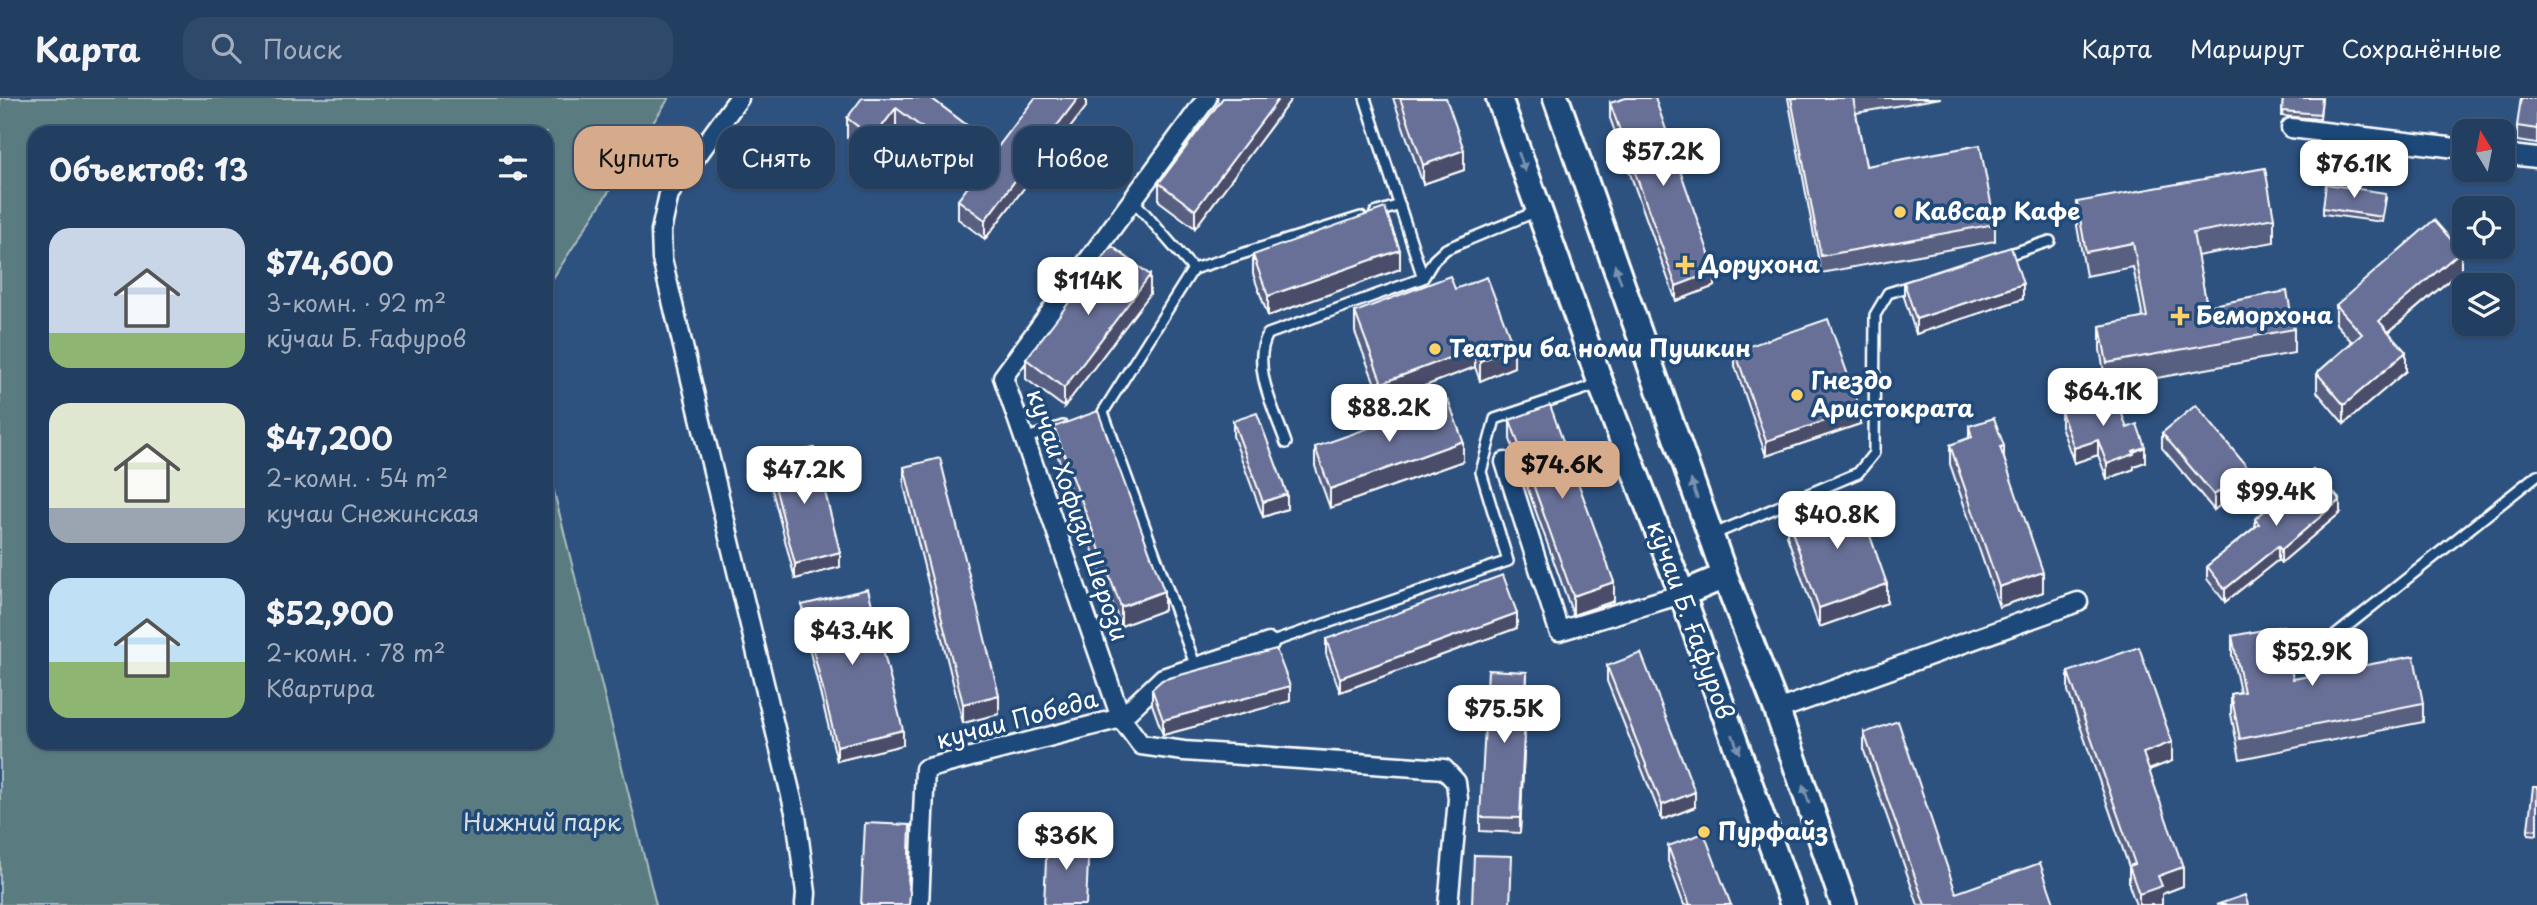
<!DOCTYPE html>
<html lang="ru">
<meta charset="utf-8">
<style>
body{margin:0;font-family:"Playpen Sans",sans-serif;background:#2e4969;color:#f1f3f6;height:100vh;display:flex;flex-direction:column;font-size:26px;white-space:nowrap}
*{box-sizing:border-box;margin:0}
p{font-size:23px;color:#a2aebd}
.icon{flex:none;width:38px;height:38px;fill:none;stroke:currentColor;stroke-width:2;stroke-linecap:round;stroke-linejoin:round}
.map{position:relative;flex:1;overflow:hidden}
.sheet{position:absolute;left:28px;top:28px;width:525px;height:623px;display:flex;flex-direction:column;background:#223e60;border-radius:21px;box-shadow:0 2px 5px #0004,0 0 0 2px #3f5775}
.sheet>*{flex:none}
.hud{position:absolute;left:574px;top:28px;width:665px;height:63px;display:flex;gap:14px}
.needle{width:46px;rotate:350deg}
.buttons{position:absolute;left:2452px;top:21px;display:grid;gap:14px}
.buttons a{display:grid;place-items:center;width:63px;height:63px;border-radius:14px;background:#223e60;box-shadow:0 2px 5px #0004,0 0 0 2px #3f5775;font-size:35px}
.price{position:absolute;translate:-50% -60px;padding:0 16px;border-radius:14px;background:#fff;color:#222;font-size:23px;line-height:46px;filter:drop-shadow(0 2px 4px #0008)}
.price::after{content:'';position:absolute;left:50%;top:42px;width:21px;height:16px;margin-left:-10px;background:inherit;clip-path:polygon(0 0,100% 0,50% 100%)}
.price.selected{background:#d6ab8b;color:#111}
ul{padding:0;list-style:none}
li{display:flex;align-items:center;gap:21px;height:175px;padding:0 21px}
li span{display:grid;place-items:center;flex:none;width:196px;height:140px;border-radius:21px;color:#555}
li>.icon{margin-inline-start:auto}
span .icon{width:84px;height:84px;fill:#fffc;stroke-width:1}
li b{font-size:30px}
h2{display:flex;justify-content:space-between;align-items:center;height:84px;padding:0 21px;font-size:30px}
.pill{padding:0 24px;border-radius:21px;background:#223e60;box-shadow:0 2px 5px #0004,0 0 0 2px #3f5775;font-size:24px;line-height:63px}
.pill.selected{background:#d6ab8b;color:#111}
header{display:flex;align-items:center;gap:42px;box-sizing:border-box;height:98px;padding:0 35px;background:#223e60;border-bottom:2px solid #3f5775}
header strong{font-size:33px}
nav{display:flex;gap:38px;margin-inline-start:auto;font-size:24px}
.search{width:490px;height:63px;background:#2e4969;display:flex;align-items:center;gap:18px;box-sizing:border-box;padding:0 24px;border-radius:21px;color:#a2aebd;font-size:26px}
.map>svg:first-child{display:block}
.green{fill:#5a7b80;stroke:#acbdc0;stroke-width:2}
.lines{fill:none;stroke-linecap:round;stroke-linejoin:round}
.lane-casing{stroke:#fff;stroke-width:14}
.street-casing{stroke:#fff;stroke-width:23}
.secondary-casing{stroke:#fff;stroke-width:30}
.lane{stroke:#1f4a7a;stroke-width:9}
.street{stroke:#1f4a7a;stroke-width:18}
.secondary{stroke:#1f4a7a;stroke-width:24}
.wall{fill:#596082;stroke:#fff;stroke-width:2}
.shaded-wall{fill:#484e6a;stroke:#fff;stroke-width:2}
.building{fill:#677097;stroke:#fff;stroke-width:2}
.oneway{fill:#7992af}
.poi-dot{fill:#ffd166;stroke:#1f4a7a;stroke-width:2.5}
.labels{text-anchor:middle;stroke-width:7;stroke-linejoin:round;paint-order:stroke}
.poi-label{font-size:24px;font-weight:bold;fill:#fff;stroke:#1f4a7a;text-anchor:start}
.street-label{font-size:24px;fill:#fff;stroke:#1f4a7a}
.park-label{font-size:24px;fill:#d6dedf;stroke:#1f4a7a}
</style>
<header>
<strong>Карта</strong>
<div class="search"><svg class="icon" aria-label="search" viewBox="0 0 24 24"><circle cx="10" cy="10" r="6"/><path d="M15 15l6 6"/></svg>Поиск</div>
<nav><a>Карта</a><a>Маршрут</a><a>Сохранённые</a></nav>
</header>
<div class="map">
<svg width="2537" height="807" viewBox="0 0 2537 807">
<rect width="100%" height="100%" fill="#2d5280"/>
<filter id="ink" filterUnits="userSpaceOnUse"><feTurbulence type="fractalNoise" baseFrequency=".0143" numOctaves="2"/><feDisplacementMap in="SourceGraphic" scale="14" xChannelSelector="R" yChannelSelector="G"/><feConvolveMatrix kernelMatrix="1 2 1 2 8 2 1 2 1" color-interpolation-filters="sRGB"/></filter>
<g filter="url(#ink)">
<path class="green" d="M 0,0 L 669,0 L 546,191 L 546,35 L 35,35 L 35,644 L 546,644 L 546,361 L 656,807 L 0,807 Z"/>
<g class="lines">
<g class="lane-casing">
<path id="lane" d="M 1365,0 L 1423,180
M 1134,103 L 1193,171
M 1375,115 L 1400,107
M 2004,158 L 2050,143
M 1024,341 L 1063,328
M 1286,345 C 1275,313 1250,267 1268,236 L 1423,180 L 1434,162 L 1446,151 L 1537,113
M 1712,437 L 1858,375 L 1874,355 L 1875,217 L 1888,195 L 1914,187
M 1269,545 L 1508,463 L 1481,374 L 1495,321 L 1599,286
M 2311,557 L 2537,377
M 1196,569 L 1103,314 L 1193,171 L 1361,119"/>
</g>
<g class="street-casing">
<path id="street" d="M 739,0 L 669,96 L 661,133 L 662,161 L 796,718 L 806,795 L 805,807
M 1207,0 L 1003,279 L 1121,620 L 1141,647 L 1184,653 L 1444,671 L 1456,684 L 1458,701 L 1448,807
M 2291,30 L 2464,51
M 2502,56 L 2537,60
M 1505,364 L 1559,533 L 1682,496
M 1777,612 L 2078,504
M 919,807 L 925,671 L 1121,620 L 1163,580 L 1269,545"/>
</g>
<g class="secondary-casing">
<path id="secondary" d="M 1499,0 L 1601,286 L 1682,496 L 1793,807
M 1556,0 L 1725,478 L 1777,612 L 1844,807
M 1682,496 L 1725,478"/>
</g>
<use href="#lane" class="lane"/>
<use href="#street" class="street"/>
<use href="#secondary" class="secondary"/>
</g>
<path class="wall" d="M 931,0 L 997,50 L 1086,0 L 1086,9 L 985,141 L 958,121 L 958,102 L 971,85 L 896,29 L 873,59 L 847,40 L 847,20 Z
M 1223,0 L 1292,0 L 1195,130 L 1159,103 L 1159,85 Z
M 1393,0 L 1446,0 L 1464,72 L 1423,86 Z
M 1788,0 L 1941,0 L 1856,15 L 1866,68 L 1995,126 L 1995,143 L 1821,175 Z
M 2283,0 L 2322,0 L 2320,21 L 2282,18 Z
M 2537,0 L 2537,46 L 2517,43 L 2517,28 Z
M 1610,5 L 1715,188 L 1676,203 L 1610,20 Z
M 2386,100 L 2382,124 L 2323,116 L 2323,110 Z
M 2077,104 L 2274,120 L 2274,144 L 2197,158 L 2207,208 L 2294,231 L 2294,255 L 2107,289 L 2100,252 L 2100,228 L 2143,220 L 2133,169 L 2086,178 L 2077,128 Z
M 1253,157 L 1400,171 L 1268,218 L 1253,176 Z
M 2461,172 L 2389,234 L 2406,273 L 2344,326 L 2317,294 L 2317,275 L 2352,244 L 2336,226 L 2336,207 Z
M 1904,184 L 2023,201 L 1916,236 L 1904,199 Z
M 1455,191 L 1514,269 L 1480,283 L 1475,269 L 1382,304 L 1355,234 L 1355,214 Z
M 1150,196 L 1064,309 L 1026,281 L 1026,261 Z
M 1735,253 L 1860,326 L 1766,358 L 1735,268 Z
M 2061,313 L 2127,330 L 2145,364 L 2134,368 L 2134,371 L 2107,381 L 2098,357 L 2074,365 L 2061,328 Z
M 1510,322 L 1614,503 L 1573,517 L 1510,341 Z
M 1233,323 L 1287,411 L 1263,419 L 1233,338 Z
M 1969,328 L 2004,360 L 2043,494 L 1999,509 L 1950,366 L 1950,347 L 1969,340 Z
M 1054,329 L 1164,512 L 1121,528 L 1054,348 Z
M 2162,335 L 2248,385 L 2214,412 L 2162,350 Z
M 1315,349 L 1463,363 L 1330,410 L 1315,368 Z
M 768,361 L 840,469 L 795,481 L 768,376 Z
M 904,369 L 999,616 L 963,625 L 904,388 Z
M 2340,415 L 2281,465 L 2278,462 L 2225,504 L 2207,481 L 2207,468 L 2255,429 L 2255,421 Z
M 1787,419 L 1887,505 L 1819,529 L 1787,438 Z
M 802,507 L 903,647 L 837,663 L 802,522 Z
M 1517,530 L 1340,594 L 1326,556 L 1326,541 Z
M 2232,538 L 2293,581 L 2423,605 L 2423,624 L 2240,661 L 2231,616 L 2231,596 L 2240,594 L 2232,558 Z
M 1607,568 L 1695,709 L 1662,722 L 1607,583 Z
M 2068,574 L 2172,663 L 2149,672 L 2183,788 L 2162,796 L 2162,807 L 2136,807 L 2129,787 L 2129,769 L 2068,593 Z
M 1527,589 L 1520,735 L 1480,733 L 1480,719 Z
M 1152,591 L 1290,603 L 1163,637 L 1152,606 Z
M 1864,635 L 1956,795 L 2054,807 L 1918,807 L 1864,653 Z
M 2537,689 L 2537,737 L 2528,736 L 2528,731 Z
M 1668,748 L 1731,807 L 1684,807 L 1668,763 Z"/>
<path class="shaded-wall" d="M 1078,0 L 1086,0 L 1086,9 L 985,141 L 985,122 Z
M 1279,0 L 1292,0 L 1195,130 L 1195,112 Z
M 896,10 L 896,29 L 873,59 L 873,40 Z
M 1464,52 L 1464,72 L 1423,86 L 1423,67 Z
M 1400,152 L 1400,171 L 1268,218 L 1268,198 Z
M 2461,153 L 2461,172 L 2379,242 L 2379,223 Z
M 1715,173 L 1715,188 L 1676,203 L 1676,188 Z
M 1150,177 L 1150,196 L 1064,309 L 1064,290 Z
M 2023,186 L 2023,201 L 1916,236 L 1916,221 Z
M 1475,250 L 1475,269 L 1382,304 L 1382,285 Z
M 1514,250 L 1514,269 L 1480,283 L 1480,263 Z
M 2406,254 L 2406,273 L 2344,326 L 2344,307 Z
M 1860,311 L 1860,326 L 1766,358 L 1766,343 Z
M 2098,342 L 2098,357 L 2074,365 L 2074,350 Z
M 1463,343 L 1463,363 L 1330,410 L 1330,391 Z
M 2004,348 L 2004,367 L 2000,349 Z
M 2145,349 L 2145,364 L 2134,368 L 2134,371 L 2107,381 L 2107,366 Z
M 2248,370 L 2248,385 L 2214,412 L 2214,397 Z
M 1287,396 L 1287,411 L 1263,419 L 1263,404 Z
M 2340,402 L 2340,415 L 2281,465 L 2281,452 Z
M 2278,448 L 2278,462 L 2225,504 L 2225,491 Z
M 840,454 L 840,469 L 795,481 L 795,466 Z
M 2043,474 L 2043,494 L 1999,509 L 1999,489 Z
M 1614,484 L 1614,503 L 1573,517 L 1573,498 Z
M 1887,486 L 1887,505 L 1819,529 L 1819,510 Z
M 1164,493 L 1164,512 L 1121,528 L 1121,509 Z
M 1517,515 L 1517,530 L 1340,594 L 1340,580 Z
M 1527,574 L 1527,589 L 1520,735 L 1520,720 Z
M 1290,588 L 1290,603 L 1163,637 L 1163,622 Z
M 999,597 L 999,616 L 963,625 L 963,606 Z
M 903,632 L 903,647 L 837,663 L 837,648 Z
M 2172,644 L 2172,663 L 2143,674 L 2143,655 Z
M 1695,694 L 1695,709 L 1662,722 L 1662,707 Z
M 2183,769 L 2183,788 L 2162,796 L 2162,807 L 2139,807 L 2139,796 L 2158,778 Z"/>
<path class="building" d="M 862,0 L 931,0 L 997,50 L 1035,0 L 1078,0 L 985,122 L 958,102 L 980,73 L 896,10 L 873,40 L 847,20 Z
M 1223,0 L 1279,0 L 1195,112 L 1159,85 Z
M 1400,0 L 1446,0 L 1464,52 L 1423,67 Z
M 1626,0 L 1655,0 L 1715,173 L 1676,188 L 1610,5 Z
M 1791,0 L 1853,0 L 1866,68 L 1980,47 L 1995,126 L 1821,158 Z
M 2283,0 L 2322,0 L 2320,16 L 2282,13 Z
M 2521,0 L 2537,0 L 2537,31 L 2517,28 Z
M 2265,70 L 2274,120 L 2193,135 L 2207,208 L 2287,193 L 2294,231 L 2107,265 L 2100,228 L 2147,219 L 2133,145 L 2086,154 L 2077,104 Z
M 2326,86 L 2386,95 L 2382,119 L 2323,110 Z
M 1385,110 L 1400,152 L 1268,198 L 1253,157 Z
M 2434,122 L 2461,153 L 2379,223 L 2406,254 L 2344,307 L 2317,275 L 2362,236 L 2336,207 Z
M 1112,148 L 1150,177 L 1064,290 L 1026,261 Z
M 2011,149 L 2023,186 L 1916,221 L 1904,184 Z
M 1450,178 L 1455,191 L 1487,179 L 1514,250 L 1480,263 L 1475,250 L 1382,285 L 1355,214 Z
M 1828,221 L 1860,311 L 1766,343 L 1735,253 Z
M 2114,294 L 2127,330 L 2137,326 L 2145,349 L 2133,353 L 2134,356 L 2107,366 L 2098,342 L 2074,350 L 2061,313 Z
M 1448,302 L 1463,343 L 1330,391 L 1315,349 Z
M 1550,307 L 1614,484 L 1573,498 L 1510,322 Z
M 2196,307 L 2248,370 L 2214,397 L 2162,335 Z
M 1098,313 L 1164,493 L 1121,509 L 1054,329 Z
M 1257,315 L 1287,396 L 1263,404 L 1233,323 Z
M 1994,320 L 2004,348 L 2000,349 L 2043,474 L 1999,489 L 1950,347 L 1972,339 L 1969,328 Z
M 814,350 L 840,454 L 795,466 L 768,361 Z
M 940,360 L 999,597 L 963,606 L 904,369 Z
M 2313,371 L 2340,402 L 2281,452 L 2278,448 L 2225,491 L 2207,468 L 2259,426 L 2255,421 Z
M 1855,395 L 1887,486 L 1819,510 L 1787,419 Z
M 1503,477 L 1517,515 L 1340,580 L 1326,541 Z
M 868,491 L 903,632 L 837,648 L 802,507 Z
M 2283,528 L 2293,581 L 2414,558 L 2423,605 L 2240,641 L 2231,596 L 2244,594 L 2232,538 Z
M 2139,549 L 2172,644 L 2143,655 L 2183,769 L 2158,778 L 2162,788 L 2139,796 L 2129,768 L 2135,766 L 2068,574 Z
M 1276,551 L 1290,588 L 1163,622 L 1152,591 L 1162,582 Z
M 1641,555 L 1695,694 L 1662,707 L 1607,568 Z
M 1488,572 L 1527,574 L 1520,720 L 1480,719 Z
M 1898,623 L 1956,795 L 2040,765 L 2054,805 L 2048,807 L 1925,807 L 1864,635 Z
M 2533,689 L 2537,689 L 2537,732 L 2528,731 Z
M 865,725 L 910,727 L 908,787 L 910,794 L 909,807 L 861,807 Z
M 1704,735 L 1731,807 L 1690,807 L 1668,748 Z
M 1047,740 L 1089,742 L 1086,807 L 1044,807 Z
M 1474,757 L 1512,758 L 1510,807 L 1472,807 Z
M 2245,797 L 2248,807 L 2216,807 Z"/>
<defs><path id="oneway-solid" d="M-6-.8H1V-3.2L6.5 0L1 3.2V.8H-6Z" transform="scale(1.75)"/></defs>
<g class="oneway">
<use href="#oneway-solid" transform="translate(1522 64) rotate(70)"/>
<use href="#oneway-solid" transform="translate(1618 176) rotate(-109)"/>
<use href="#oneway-solid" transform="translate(1694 391) rotate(-109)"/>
<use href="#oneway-solid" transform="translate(1736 646) rotate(70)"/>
<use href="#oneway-solid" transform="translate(1806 696) rotate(-109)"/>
</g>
</g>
<g class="poi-dot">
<circle cx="1900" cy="114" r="7"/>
<path d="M1681.5 156.5h7v7h7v7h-7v7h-7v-7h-7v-7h7z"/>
<path d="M2176.5 207.5h7v7h7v7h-7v7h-7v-7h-7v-7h7z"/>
<circle cx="1435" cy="251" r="7"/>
<circle cx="1797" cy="297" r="7"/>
<circle cx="1704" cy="734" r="7"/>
</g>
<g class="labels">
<g class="poi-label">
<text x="1914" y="122">Кавсар Кафе</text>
<text x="1699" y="175">Дорухона</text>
<text x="2196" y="226">Беморхона</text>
<text x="1449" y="259">Театри ба номи Пушкин</text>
<text x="1811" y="291">Гнездо<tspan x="1811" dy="28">Аристократа</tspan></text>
<text x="1718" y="742">Пурфайз</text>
</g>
<g class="street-label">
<text transform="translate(1077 417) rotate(71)" y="8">кучаи Хофизи Шерози</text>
<text transform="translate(1690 522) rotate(70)" y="8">кӯчаи Б. Ғафуров</text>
<text transform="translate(1017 622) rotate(-15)" y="8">кучаи Победа</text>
</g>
<g class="park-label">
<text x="542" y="733">Нижний парк</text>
</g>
</g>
</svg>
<div class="buttons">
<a><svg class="needle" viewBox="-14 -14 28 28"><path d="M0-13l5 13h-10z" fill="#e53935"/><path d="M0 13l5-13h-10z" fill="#a2aebd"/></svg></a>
<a><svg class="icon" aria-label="locate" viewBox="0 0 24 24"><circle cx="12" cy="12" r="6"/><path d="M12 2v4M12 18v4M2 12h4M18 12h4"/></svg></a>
<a><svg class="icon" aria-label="layers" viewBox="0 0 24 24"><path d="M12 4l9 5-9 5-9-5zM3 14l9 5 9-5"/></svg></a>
</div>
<b class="price" style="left:1663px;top:90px">$57.2K</b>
<b class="price" style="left:2354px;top:102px">$76.1K</b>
<b class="price" style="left:1088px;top:219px">$114K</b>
<b class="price" style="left:2103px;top:330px">$64.1K</b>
<b class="price" style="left:1389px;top:346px">$88.2K</b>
<b class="price selected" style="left:1562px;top:403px">$74.6K</b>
<b class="price" style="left:804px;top:408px">$47.2K</b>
<b class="price" style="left:2276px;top:430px">$99.4K</b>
<b class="price" style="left:1837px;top:453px">$40.8K</b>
<b class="price" style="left:852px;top:569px">$43.4K</b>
<b class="price" style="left:2312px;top:590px">$52.9K</b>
<b class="price" style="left:1504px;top:647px">$75.5K</b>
<b class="price" style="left:1066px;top:774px">$36K</b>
<div class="hud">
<a class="pill selected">Купить</a>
<a class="pill">Снять</a>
<a class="pill">Фильтры</a>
<a class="pill">Новое</a>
</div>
<section class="sheet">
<h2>Объектов: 13<svg class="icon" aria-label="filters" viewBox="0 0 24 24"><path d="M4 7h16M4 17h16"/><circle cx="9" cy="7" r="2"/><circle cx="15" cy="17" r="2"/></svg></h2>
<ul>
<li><span style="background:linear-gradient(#c9d6e8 75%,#8fb573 0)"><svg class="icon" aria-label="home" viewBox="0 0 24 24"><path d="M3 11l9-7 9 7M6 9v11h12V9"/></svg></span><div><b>$74,600</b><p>3-комн. · 92 m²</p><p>кӯчаи Б. Ғафуров</p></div></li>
<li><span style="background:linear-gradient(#dfe7d0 75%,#9aa5b1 0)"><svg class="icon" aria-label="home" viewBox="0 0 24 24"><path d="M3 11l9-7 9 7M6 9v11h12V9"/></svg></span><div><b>$47,200</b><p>2-комн. · 54 m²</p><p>кучаи Снежинская</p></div></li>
<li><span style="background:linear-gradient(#bfe0f5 60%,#8fb573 0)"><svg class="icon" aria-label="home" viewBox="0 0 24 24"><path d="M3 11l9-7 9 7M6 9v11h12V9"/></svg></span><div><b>$52,900</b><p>2-комн. · 78 m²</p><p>Квартира</p></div></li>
</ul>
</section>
</div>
